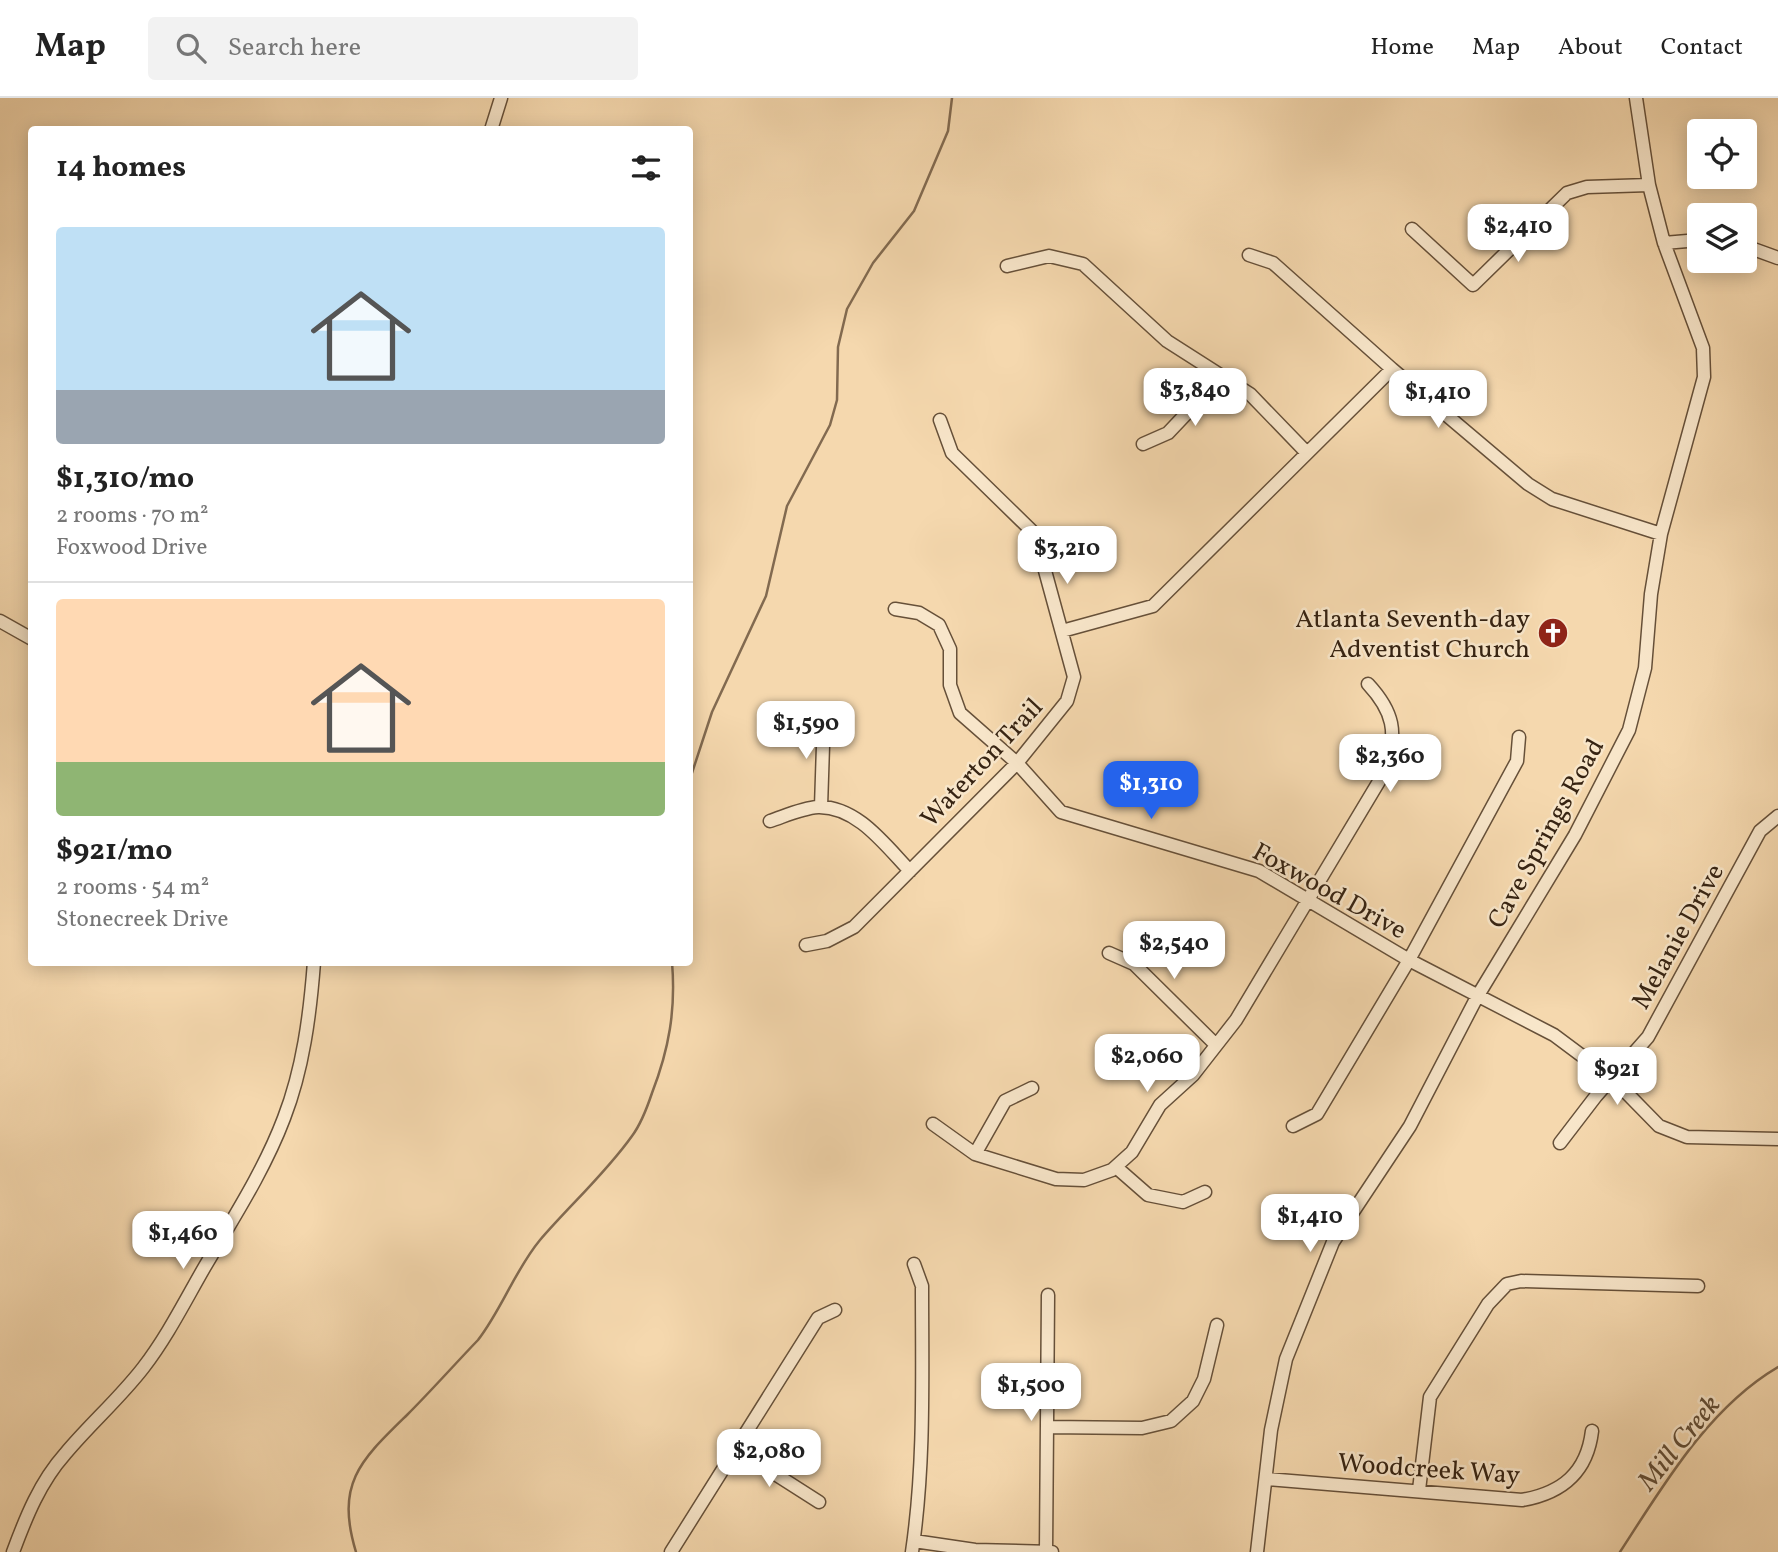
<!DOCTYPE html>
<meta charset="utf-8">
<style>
body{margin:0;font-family:Vollkorn,serif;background:#f2f2f2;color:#222;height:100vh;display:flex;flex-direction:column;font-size:26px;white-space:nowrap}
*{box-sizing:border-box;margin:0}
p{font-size:23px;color:#767676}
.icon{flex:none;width:38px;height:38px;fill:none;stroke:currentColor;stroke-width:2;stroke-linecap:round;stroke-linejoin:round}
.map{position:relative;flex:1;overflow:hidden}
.panel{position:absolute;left:28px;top:28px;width:665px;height:840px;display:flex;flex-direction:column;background:#fff;border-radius:7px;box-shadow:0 4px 18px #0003}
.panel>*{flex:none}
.tools{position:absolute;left:1687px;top:21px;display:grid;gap:14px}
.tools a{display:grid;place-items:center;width:70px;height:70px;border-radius:7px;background:#fff;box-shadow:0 4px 18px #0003;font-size:35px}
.price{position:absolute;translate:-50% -60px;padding:0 16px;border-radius:14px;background:#fff;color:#222;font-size:23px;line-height:46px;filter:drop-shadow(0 2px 4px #0008)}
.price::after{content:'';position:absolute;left:50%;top:42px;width:21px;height:16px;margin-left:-10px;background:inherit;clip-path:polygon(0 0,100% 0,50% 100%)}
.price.current{background:#2563eb;color:#fff}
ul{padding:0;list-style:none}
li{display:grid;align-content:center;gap:14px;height:371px;padding:0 28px}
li+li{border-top:2px solid #e0e0e0}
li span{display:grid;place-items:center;height:217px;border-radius:7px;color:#555}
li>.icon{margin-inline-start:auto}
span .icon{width:126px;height:126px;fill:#fffc;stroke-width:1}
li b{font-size:30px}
h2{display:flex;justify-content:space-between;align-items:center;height:84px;padding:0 28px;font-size:30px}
header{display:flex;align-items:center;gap:42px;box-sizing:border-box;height:98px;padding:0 35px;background:#fff;border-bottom:2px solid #e0e0e0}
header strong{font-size:33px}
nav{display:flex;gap:38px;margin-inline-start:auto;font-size:24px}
.search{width:490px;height:63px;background:#f2f2f2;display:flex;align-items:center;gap:18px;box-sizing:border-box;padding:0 24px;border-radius:7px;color:#767676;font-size:26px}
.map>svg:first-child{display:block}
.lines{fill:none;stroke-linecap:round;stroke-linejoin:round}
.stream{stroke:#826a50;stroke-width:2.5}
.minor-casing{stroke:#665039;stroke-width:15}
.minor{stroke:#f8e6ca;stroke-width:12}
.labels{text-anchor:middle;stroke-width:5;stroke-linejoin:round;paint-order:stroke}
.poi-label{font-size:26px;fill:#362312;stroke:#f8e6ca;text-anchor:end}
.street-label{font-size:26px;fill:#362312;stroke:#f8e6ca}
.water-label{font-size:28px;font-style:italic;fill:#624d36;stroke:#f8e6ca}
</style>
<header>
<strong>Map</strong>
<div class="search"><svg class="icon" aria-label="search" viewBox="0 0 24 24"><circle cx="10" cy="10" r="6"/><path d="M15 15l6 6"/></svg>Search here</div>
<nav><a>Home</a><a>Map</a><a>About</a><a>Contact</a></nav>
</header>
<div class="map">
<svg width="1778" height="1454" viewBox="0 0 1778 1454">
<rect width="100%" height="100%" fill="#f5d8ae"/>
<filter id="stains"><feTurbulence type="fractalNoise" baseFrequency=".00286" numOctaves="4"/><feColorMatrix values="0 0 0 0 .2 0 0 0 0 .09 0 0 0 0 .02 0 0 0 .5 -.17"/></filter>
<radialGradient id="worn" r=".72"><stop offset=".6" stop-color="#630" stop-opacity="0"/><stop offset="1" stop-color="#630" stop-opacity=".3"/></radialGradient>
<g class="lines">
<path class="stream" d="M 690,681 L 712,614 L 766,498 L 787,408 L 830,327 L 837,302 L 838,249 L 847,211 L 873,165 L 914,113 L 948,33 L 952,0
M 356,1454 C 335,1385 361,1362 407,1317 C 431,1293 454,1267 478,1242 C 502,1211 515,1172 540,1142 C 570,1107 605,1076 632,1038 C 641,1026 647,1010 652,995 C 669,951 676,912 672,864
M 1620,1454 C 1663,1388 1708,1310 1778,1269"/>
<g class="minor-casing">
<path id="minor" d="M 491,32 L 501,0
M 1412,131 L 1473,187 L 1567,95 L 1587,89 L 1649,87
M 1664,145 L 1699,142
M 1745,148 L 1778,160
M 1249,157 L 1273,165 L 1392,271 L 1528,386 L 1552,401 L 1661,436
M 1007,168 L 1049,158 L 1083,166 L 1167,243 L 1250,296 L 1307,355
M 1143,346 L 1168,335 L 1222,278
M 895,511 L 919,515 L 939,527 L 950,551 L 950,587 L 960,615 L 1017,665 L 1061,714 L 1259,773 L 1409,862 L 1554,937 L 1613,981 L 1659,1028 L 1687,1039 L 1778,1041
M 0,523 L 32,541
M 1062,533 L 1153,508 L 1392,271
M 821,709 L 824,617
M 770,723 C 785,718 802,710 818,709 C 857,708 885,747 910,773
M 806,847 L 827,843 L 854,829 L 1017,665 L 1067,603 L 1074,579 L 1035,436 L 952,355 L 940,322
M 1109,855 L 1134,866 L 1216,947
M 933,1026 L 975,1056 L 1056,1081 L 1084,1082 L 1112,1072 L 1132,1054 L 1160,1007 L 1193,977 L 1236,922 L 1387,670 C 1397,634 1394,614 1368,586
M 1293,1028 L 1317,1016 L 1409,862 L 1517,663 L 1519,639
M 1560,1045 L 1596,998 L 1648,939 L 1760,733 L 1778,718
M 975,1056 L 1005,1003 L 1032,990
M 1116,1069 L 1148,1097 L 1183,1104 L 1205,1094
M 1047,1329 L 1142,1330 L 1171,1323 L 1193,1303 L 1204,1281 L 1217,1227
M 736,1351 L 819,1404
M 1267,1381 L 1522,1402 C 1562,1395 1587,1375 1592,1333
M 1419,1392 L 1430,1299 L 1488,1206 L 1507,1186 L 1521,1183 L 1698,1188
M 914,1443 L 975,1452 L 1052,1454
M 13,1454 C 26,1419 40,1384 65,1356 C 90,1326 119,1301 143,1270 C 167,1239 185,1203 204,1170 C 232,1122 264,1073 284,1020 C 303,971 310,917 314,864
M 671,1454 L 818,1220 L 835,1212
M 912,1454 C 925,1366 922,1277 922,1188 L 914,1166
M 1046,1454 L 1048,1197
M 1257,1454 L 1271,1332 L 1286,1261 L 1333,1144 L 1410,1028 L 1477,899 L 1575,737 L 1629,632 L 1645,570 L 1651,496 L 1661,436 L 1704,279 L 1703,250 L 1664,145 L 1649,87 L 1636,0"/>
</g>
<use href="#minor" class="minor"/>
</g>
<defs>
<g id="church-disc" transform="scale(1.575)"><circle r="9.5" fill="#8f2418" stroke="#f8e6ca"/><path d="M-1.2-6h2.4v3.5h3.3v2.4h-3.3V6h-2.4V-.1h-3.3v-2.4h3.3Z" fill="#fff"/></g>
</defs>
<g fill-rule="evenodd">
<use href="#church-disc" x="1553" y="535"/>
</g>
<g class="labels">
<g class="poi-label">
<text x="1530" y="529">Atlanta Seventh-day<tspan x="1530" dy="30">Adventist Church</tspan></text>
</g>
<g class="street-label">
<text transform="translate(981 664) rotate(-47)" y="9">Waterton Trail</text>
<text transform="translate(1545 735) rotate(-61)" y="9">Cave Springs Road</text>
<text transform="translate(1330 792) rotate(29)" y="9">Foxwood Drive</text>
<text transform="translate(1677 838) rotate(-61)" y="9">Melanie Drive</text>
<text transform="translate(1429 1370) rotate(4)" y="9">Woodcreek Way</text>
</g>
<g class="water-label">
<text transform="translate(1678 1344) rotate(-51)" y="10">Mill Creek</text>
</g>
</g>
<rect width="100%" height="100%" filter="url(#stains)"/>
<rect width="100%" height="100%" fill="url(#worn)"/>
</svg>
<div class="tools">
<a><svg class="icon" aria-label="locate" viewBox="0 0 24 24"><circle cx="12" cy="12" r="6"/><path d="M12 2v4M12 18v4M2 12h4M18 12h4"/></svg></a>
<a><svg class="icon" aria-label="layers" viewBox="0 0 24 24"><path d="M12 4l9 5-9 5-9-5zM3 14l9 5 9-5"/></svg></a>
</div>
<b class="price" style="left:1518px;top:166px">$2,410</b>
<b class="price" style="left:1195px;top:330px">$3,840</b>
<b class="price" style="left:1438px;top:332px">$1,410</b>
<b class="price" style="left:1067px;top:488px">$3,210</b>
<b class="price" style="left:806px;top:663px">$1,590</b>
<b class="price" style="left:1390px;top:696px">$2,360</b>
<b class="price current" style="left:1151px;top:723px">$1,310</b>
<b class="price" style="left:1174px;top:883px">$2,540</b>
<b class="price" style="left:1147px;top:996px">$2,060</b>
<b class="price" style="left:1617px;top:1009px">$921</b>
<b class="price" style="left:1310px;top:1156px">$1,410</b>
<b class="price" style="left:183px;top:1173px">$1,460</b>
<b class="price" style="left:1031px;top:1325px">$1,500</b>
<b class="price" style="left:769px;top:1391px">$2,080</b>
<section class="panel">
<h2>14 homes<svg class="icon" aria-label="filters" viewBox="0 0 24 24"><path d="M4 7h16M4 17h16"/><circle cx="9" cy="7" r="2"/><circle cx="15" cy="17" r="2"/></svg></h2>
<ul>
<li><span style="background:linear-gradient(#bfe0f5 75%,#9aa5b1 0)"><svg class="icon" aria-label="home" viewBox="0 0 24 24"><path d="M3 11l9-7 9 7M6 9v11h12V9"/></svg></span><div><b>$1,310/mo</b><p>2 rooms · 70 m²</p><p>Foxwood Drive</p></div></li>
<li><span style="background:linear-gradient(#ffd9b3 75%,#8fb573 0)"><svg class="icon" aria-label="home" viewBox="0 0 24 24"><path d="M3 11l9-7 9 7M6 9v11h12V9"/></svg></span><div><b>$921/mo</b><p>2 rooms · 54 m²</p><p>Stonecreek Drive</p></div></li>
</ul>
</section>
</div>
